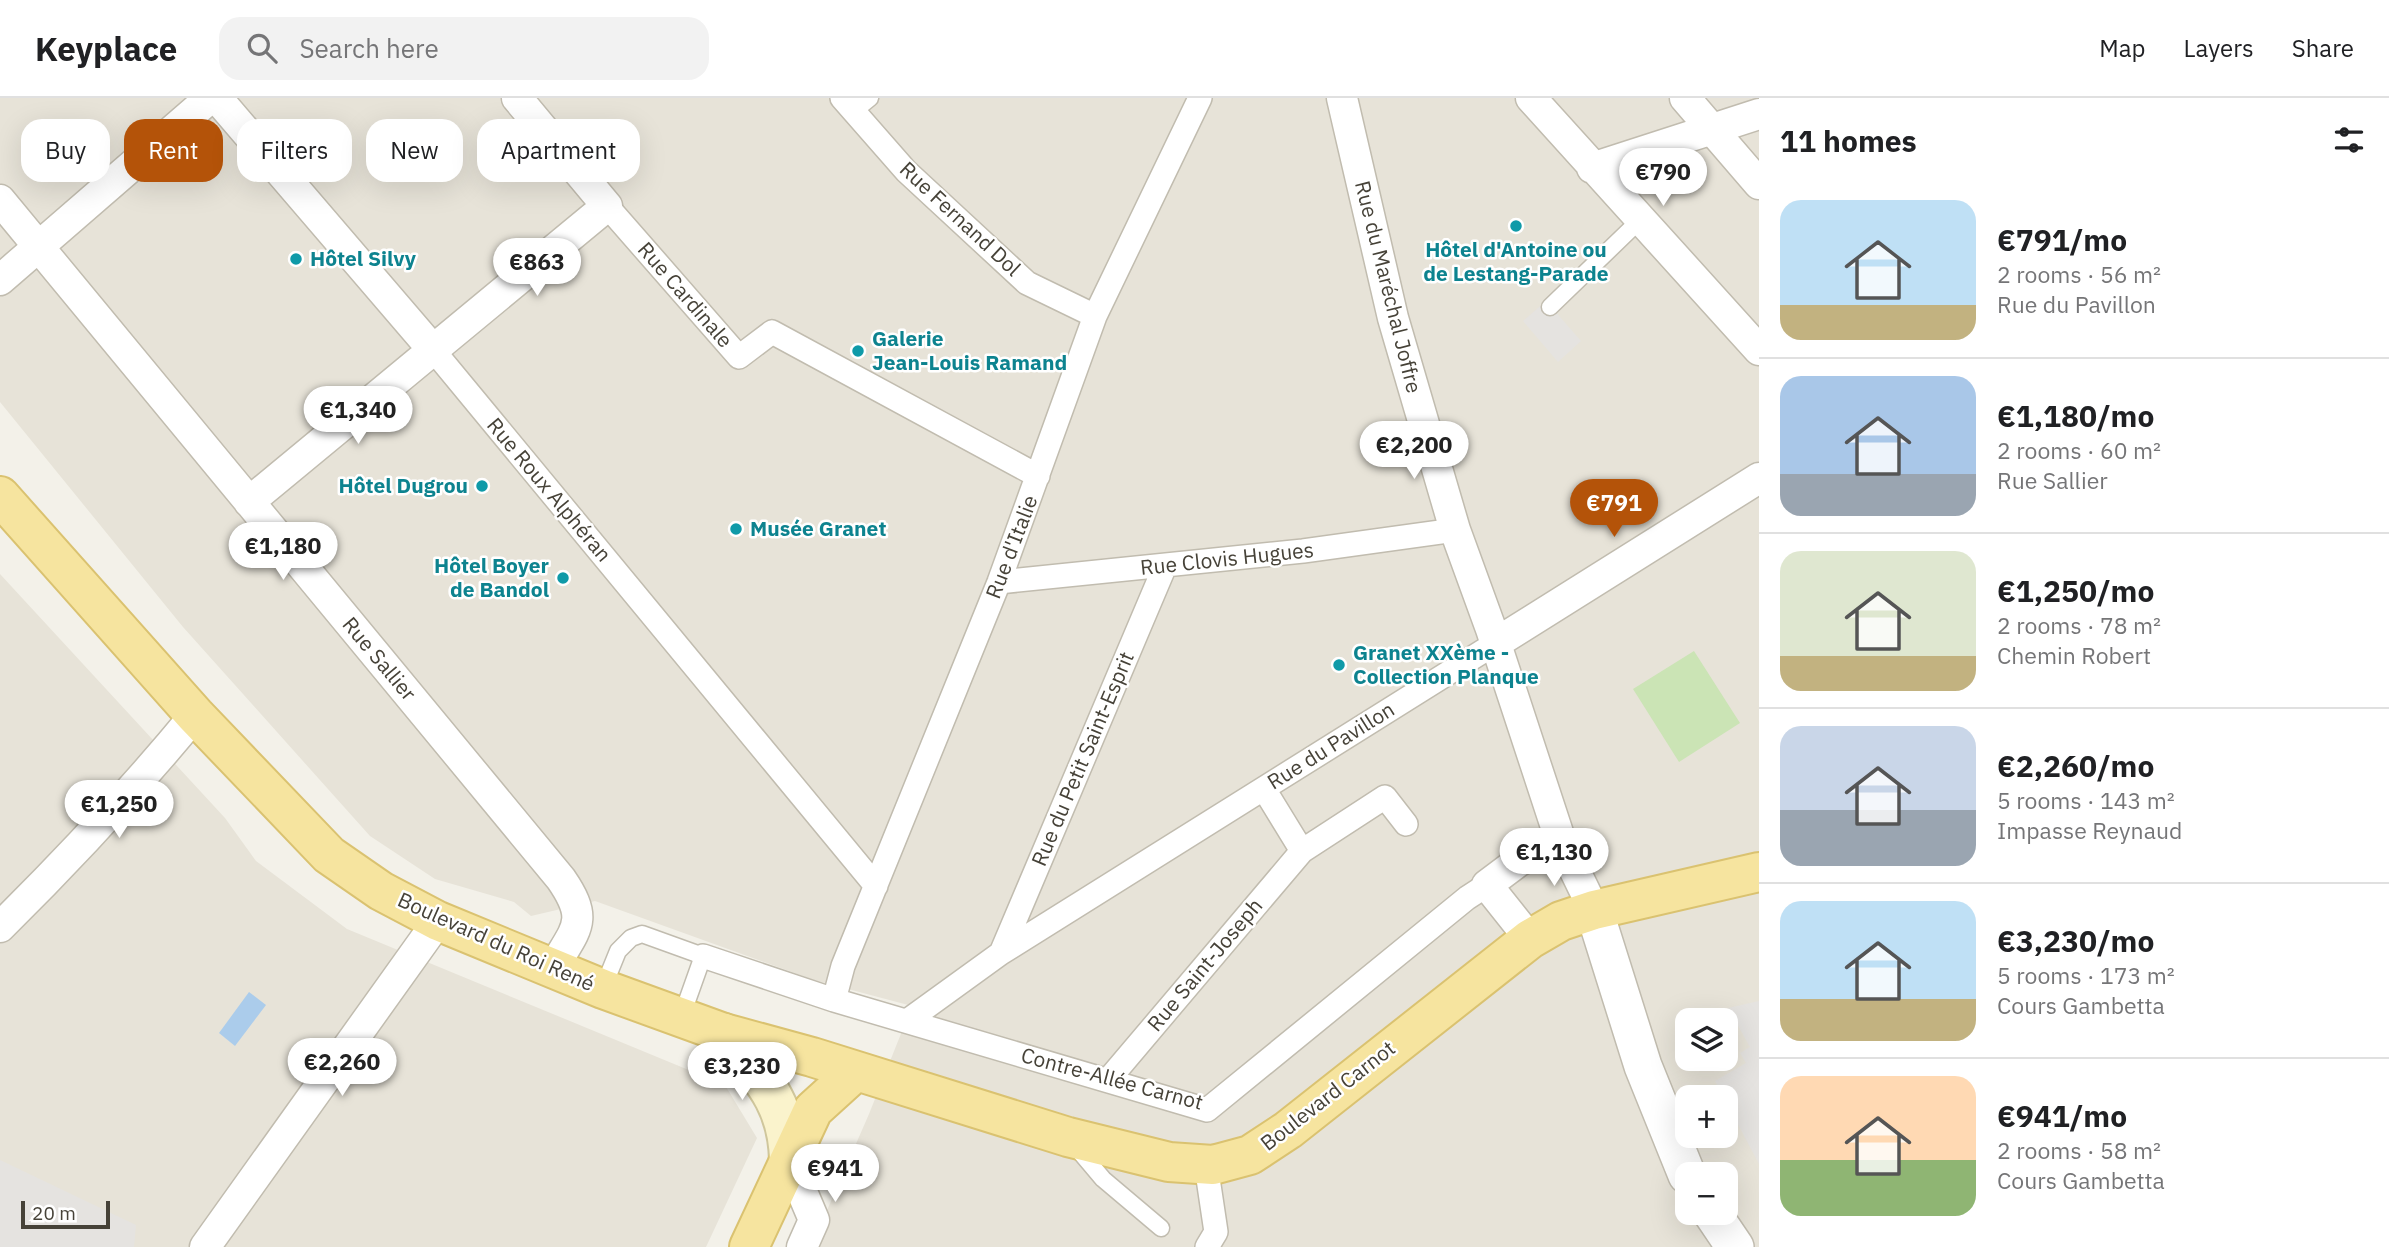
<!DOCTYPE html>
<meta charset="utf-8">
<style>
body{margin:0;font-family:"IBM Plex Sans",sans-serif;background:#f2f2f2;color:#202124;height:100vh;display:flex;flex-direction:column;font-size:26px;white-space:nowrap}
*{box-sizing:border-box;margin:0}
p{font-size:23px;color:#757577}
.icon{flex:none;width:38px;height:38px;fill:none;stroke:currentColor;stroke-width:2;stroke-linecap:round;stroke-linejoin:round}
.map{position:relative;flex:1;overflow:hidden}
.drawer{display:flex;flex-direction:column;background:#fff;width:630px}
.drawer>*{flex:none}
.guide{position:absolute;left:21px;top:21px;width:665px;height:63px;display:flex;gap:14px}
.controls{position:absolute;left:1675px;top:910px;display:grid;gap:14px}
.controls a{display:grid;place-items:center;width:63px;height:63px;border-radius:14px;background:#fff;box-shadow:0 7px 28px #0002;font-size:35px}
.scale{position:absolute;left:21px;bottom:18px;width:89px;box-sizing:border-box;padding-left:7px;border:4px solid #464238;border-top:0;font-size:19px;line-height:24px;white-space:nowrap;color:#464238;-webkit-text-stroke:5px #fff;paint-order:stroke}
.price{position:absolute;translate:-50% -60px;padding:0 16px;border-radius:24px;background:#fff;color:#222;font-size:23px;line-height:46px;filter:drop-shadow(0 2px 4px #0008)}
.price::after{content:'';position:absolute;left:50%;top:42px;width:21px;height:16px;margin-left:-10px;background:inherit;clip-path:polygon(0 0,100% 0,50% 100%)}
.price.active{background:#b45309;color:#fff}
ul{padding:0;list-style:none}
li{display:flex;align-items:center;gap:21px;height:175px;padding:0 21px}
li+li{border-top:2px solid #e0e0e0}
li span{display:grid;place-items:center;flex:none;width:196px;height:140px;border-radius:21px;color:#555}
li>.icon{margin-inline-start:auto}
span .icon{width:84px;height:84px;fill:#fffc;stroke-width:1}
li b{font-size:30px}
h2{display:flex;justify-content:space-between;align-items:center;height:84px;padding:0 21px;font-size:30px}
.chip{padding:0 24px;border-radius:21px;background:#fff;box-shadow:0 7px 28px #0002;font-size:24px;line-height:63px}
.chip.active{background:#b45309;color:#fff}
header{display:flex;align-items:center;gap:42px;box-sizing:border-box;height:98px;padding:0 35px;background:#fff;border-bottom:2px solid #e0e0e0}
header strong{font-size:33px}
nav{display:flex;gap:38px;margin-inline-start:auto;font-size:24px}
.search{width:490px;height:63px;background:#f2f2f2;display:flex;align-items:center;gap:18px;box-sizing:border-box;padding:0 24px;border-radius:21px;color:#757577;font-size:26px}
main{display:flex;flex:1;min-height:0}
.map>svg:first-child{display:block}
.residential{fill:#e7e3d8;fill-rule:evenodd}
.green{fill:#cbe4b5}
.parking{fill:#e5e3e0}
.water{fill:#abcceb}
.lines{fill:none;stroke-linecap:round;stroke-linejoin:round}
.service-casing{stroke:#c1bcaf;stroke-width:19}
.pedestrian-casing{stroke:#c1bcaf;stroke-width:26}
.minor-casing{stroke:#c1bcaf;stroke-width:33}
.tertiary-casing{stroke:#c1bcaf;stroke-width:40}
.secondary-casing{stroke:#cfc69c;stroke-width:42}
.primary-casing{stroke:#dac270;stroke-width:42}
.service{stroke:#fff;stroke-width:16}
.pedestrian{stroke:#fff;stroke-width:23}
.minor{stroke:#fff;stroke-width:30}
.tertiary{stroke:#fff;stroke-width:37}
.secondary{stroke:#faf3cc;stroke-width:38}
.primary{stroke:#f6e49f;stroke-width:38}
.culture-dot{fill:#0f9aa8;stroke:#fff;stroke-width:2.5}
.labels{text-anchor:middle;stroke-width:5;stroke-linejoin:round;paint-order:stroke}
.street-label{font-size:21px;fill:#464238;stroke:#fff}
.culture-label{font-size:21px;font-weight:bold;fill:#0d838f;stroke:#fff;text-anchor:start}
</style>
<header>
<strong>Keyplace</strong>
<div class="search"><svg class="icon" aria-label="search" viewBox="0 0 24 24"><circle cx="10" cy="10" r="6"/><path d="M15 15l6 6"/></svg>Search here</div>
<nav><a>Map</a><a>Layers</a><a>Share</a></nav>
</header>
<main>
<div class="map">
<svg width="1759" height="1149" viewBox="0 0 1759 1149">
<rect width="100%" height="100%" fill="#f3f1e9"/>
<path class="residential" d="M 0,0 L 1759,0 L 1759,1149 L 811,1149 L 869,1016 L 912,908 L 814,882 L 595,803 L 531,818 L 514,804 L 435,781 L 370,738 L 183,529 L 0,304 ZM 1687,922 L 1726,922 L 1726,961 L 1687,961 ZM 1687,999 L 1726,999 L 1726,1038 L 1687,1038 ZM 1687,1076 L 1726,1076 L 1726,1115 L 1687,1115 Z
M 0,476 L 225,720 L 256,763 L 347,831 L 725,987 L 757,1040 L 706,1149 L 0,1149 Z"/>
<path class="green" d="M 1694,553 L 1740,625 L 1679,664 L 1633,591 Z"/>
<path class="parking" d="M 1546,203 L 1581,243 L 1558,264 L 1523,223 Z
M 1759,903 L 1759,1066 L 1715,983 L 1746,965 L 1740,955 L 1750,949 L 1728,910 Z
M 0,1062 L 136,1127 L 134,1149 L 0,1149 Z"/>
<path class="water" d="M 249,894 L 266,907 L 235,948 L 219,935 Z"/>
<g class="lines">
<g class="service-casing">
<path id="service" d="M 854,13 L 870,0
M 1550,209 L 1640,122
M 603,890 L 618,853 L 631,840 L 642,836 L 703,858 L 681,920
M 1076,1049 L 1103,1081 L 1161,1130"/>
</g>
<g class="pedestrian-casing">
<path id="pedestrian" d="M 842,0 L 906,73 L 1027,185 L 1095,218
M 607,108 L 739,259 L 772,234 L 1038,378
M 434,253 L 876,788
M 999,484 L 1303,453 L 1455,432
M 1302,753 L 1385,699 L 1406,726
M 1001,855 L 1165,468
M 703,858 L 834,902 L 1207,1012 L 1467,800 L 1487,787
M 834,902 L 843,868 L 999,484 L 1095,218 L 1200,0
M 907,923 L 1001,855 L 1496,545
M 1109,981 L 1302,753 L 1264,691
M 1206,1067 L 1216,1134 L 1207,1149"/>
</g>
<g class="minor-casing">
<path id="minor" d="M 217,0 L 434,253
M 1342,0 L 1393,220 L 1455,432 L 1491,531 L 1561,744 L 1594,812
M 1531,0 L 1759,252
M 1685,0 L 1759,86
M 1592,70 L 1759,16
M 0,102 L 561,781 C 590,823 576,830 553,870
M 0,182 L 210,0
M 249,404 L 607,108 L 517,0
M 1496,545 L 1759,380
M 0,829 C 68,762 134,691 195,617
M 1530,841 L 1487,787 L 1519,763 L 1561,744
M 789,1063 L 814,1122 L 802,1149
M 205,1149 L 438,823"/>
</g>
<g class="tertiary-casing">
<path id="tertiary" d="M 1594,812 L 1643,968 L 1687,1077
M 1712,1115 L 1735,1149"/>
</g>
<g class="secondary-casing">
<path id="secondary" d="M 724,935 C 760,979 788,1003 789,1063"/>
</g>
<g class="primary-casing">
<path id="primary" d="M 0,398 L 195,617 L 329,757 L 381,793 L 438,823 L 603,891 L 724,935 L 812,959 L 1068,1039 L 1169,1064 L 1213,1067 L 1250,1057 L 1288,1032 L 1530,841 L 1561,823 L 1594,812 L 1759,774
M 749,1149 L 813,1012 L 856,973"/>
</g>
<use href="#service" class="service"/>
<use href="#pedestrian" class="pedestrian"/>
<use href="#minor" class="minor"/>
<use href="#tertiary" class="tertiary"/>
<use href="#secondary" class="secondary"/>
<use href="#primary" class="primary"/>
</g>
<g class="culture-dot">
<circle cx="1516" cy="128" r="7"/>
<circle cx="296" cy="161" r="7"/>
<circle cx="858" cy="253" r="7"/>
<circle cx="482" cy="388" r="7"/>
<circle cx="736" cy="431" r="7"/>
<circle cx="563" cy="480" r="7"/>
<circle cx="1339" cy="567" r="7"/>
</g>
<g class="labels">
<g class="street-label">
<text transform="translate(960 121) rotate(43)" y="7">Rue Fernand Dol</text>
<text transform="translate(1388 189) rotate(76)" y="7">Rue du Maréchal Joffre</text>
<text transform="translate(685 197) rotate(49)" y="7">Rue Cardinale</text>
<text transform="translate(549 392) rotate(50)" y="7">Rue Roux Alphéran</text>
<text transform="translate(1012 449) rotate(-69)" y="7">Rue d'Italie</text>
<text transform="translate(1227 461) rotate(-6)" y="7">Rue Clovis Hugues</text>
<text transform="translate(379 561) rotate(50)" y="7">Rue Sallier</text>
<text transform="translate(1331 648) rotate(-32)" y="7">Rue du Pavillon</text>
<text transform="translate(1083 661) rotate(-67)" y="7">Rue du Petit Saint-Esprit</text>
<text transform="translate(496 844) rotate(24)" y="7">Boulevard du Roi René</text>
<text transform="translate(1205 867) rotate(-50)" y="7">Rue Saint-Joseph</text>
<text transform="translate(1112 981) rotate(15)" y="7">Contre-Allée Carnot</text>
<text transform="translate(1328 998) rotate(-38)" y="7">Boulevard Carnot</text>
</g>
<g class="culture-label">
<text x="1516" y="159" text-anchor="middle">Hôtel d'Antoine ou<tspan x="1516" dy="24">de Lestang-Parade</tspan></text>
<text x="310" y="168">Hôtel Silvy</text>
<text x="872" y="248">Galerie<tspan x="872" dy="24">Jean-Louis Ramand</tspan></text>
<text x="468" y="395" text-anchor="end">Hôtel Dugrou</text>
<text x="750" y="438">Musée Granet</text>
<text x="549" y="475" text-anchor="end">Hôtel Boyer<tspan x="549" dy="24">de Bandol</tspan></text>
<text x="1353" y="562">Granet XXème -<tspan x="1353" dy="24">Collection Planque</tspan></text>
</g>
</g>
</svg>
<div class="controls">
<a><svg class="icon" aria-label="layers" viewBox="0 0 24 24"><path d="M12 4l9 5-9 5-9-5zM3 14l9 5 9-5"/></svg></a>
<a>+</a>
<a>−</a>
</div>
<div class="scale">20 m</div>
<b class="price" style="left:1663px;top:110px">€790</b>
<b class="price" style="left:537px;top:200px">€863</b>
<b class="price" style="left:358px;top:348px">€1,340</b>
<b class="price" style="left:1414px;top:383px">€2,200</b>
<b class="price active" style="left:1614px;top:441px">€791</b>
<b class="price" style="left:283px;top:484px">€1,180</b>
<b class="price" style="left:119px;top:742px">€1,250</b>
<b class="price" style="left:1554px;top:790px">€1,130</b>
<b class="price" style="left:342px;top:1000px">€2,260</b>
<b class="price" style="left:742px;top:1004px">€3,230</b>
<b class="price" style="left:835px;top:1106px">€941</b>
<div class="guide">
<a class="chip">Buy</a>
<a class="chip active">Rent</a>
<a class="chip">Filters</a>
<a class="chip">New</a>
<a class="chip">Apartment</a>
</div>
</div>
<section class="drawer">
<h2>11 homes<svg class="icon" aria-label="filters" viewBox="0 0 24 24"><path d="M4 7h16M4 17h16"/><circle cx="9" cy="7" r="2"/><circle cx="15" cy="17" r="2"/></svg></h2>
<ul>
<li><span style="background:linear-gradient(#bfe0f5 75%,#c2b280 0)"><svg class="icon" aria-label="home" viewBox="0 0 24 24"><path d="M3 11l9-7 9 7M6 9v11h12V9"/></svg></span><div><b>€791/mo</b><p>2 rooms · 56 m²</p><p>Rue du Pavillon</p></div></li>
<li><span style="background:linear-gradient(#a9c7e8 70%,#9aa5b1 0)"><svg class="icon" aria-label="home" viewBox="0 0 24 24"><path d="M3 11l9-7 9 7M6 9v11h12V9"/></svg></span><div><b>€1,180/mo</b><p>2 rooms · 60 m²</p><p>Rue Sallier</p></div></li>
<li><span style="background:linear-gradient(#dfe7d0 75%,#c2b280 0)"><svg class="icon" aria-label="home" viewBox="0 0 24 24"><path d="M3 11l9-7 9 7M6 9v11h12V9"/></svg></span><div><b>€1,250/mo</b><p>2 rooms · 78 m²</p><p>Chemin Robert</p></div></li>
<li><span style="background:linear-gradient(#c9d6e8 60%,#9aa5b1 0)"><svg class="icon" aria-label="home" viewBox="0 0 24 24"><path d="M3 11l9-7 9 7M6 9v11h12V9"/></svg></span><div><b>€2,260/mo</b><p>5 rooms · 143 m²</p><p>Impasse Reynaud</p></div></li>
<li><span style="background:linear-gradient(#bfe0f5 70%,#c2b280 0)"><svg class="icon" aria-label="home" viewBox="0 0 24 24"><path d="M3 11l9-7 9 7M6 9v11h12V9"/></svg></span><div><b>€3,230/mo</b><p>5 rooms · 173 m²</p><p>Cours Gambetta</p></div></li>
<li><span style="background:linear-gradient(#ffd9b3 60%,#8fb573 0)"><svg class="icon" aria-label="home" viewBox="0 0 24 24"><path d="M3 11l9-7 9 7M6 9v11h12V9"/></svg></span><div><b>€941/mo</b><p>2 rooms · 58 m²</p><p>Cours Gambetta</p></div></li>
</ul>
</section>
</main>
